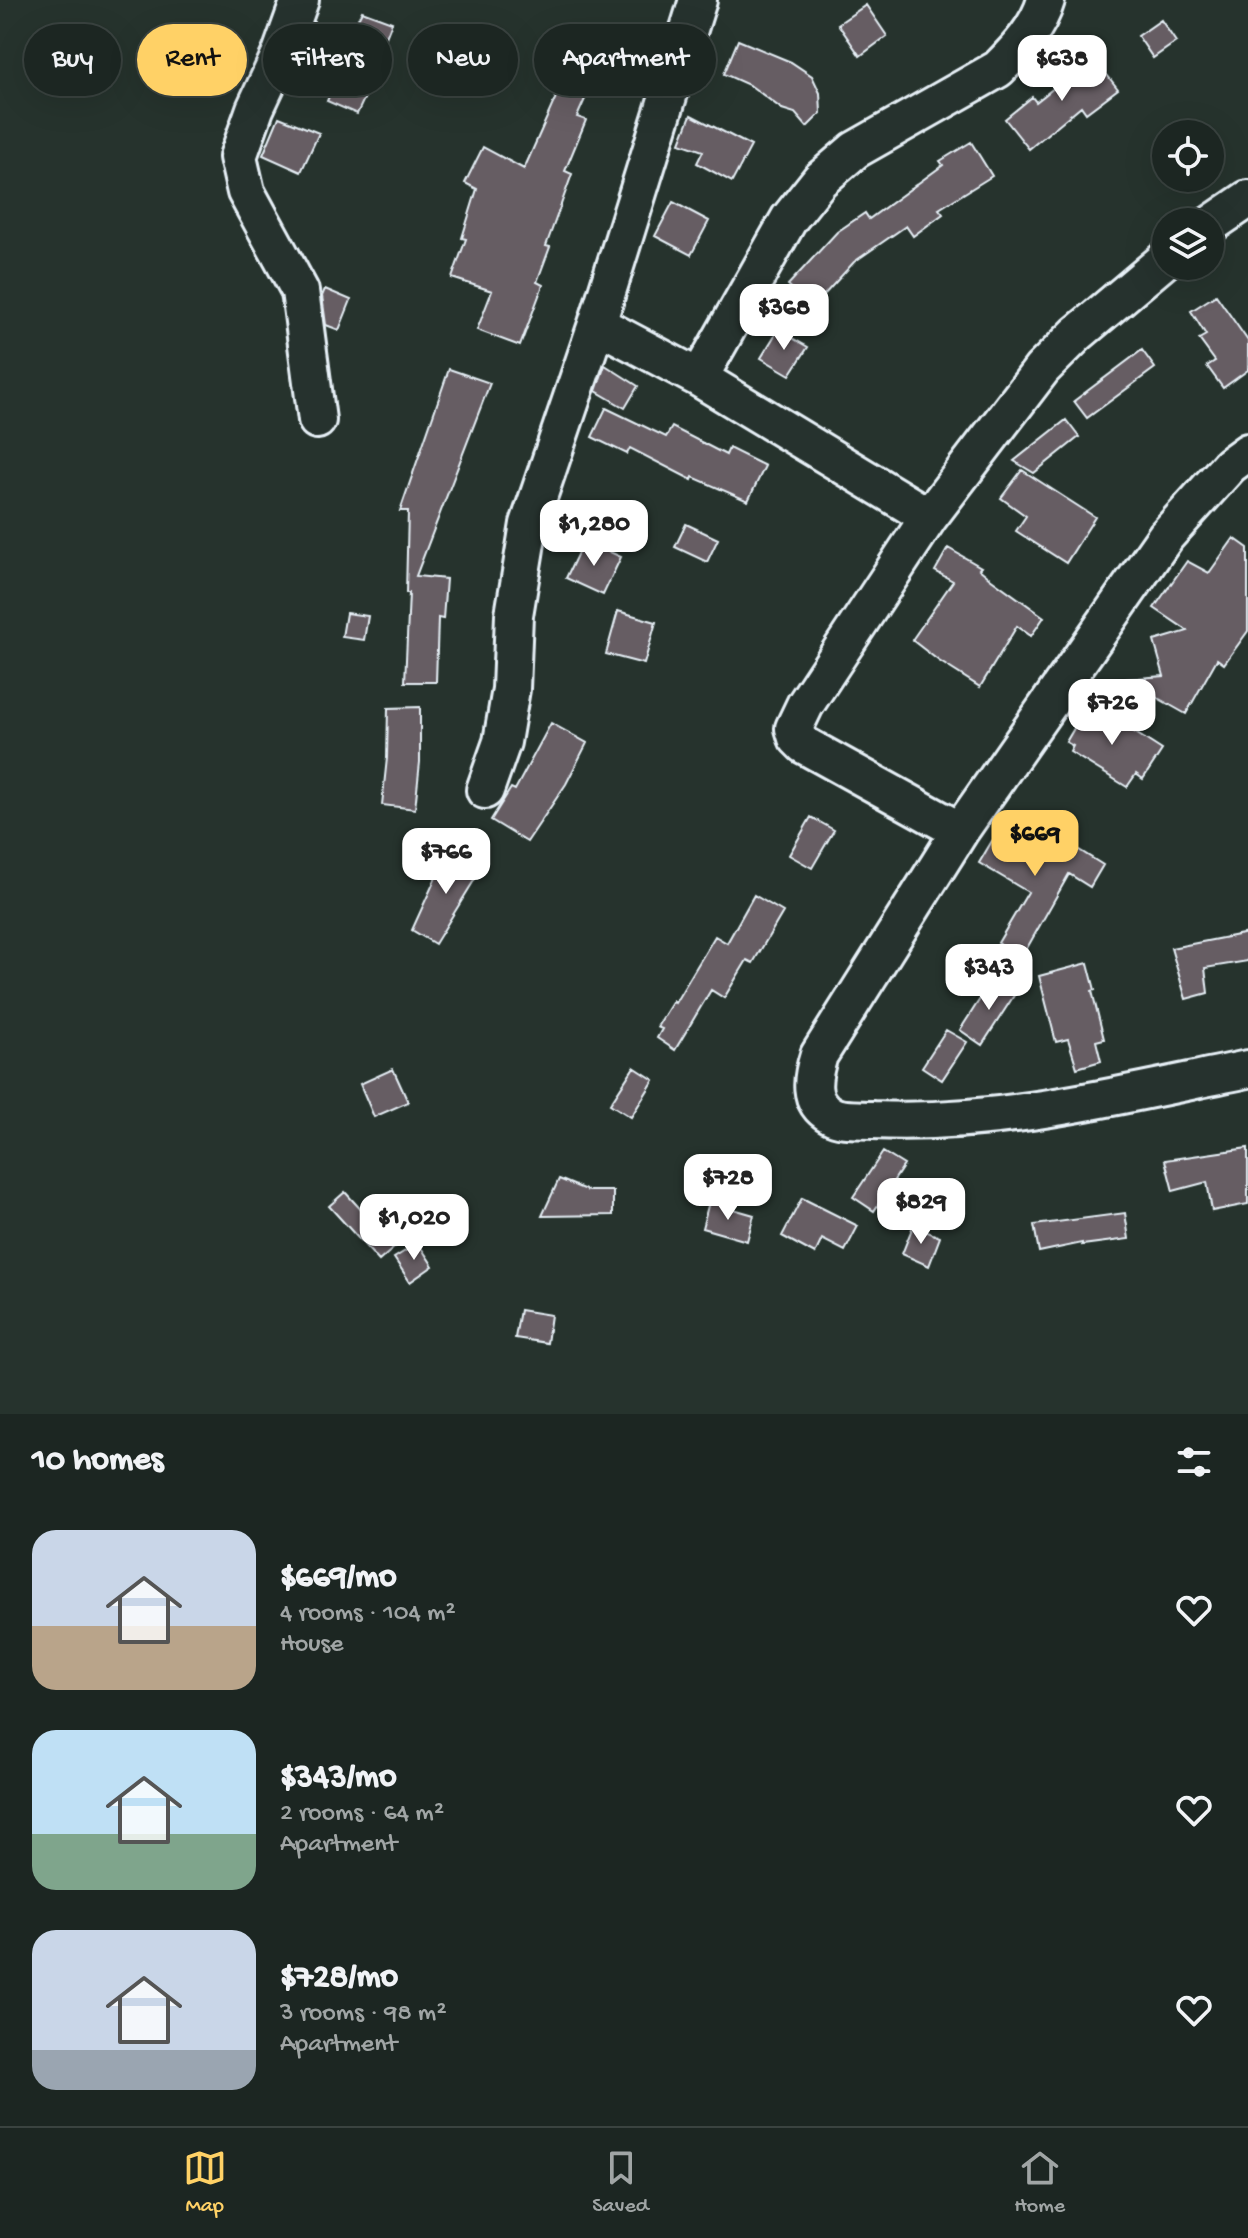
<!DOCTYPE html>
<meta charset="utf-8">
<style>
body{margin:0;font-family:"Gochi Hand",sans-serif;background:#29322f;color:#f1f3f6;height:100vh;display:flex;flex-direction:column;font-size:30px;white-space:nowrap}
*{box-sizing:border-box;margin:0}
p{font-size:26px;color:#a0a5a5}
.icon{flex:none;width:44px;height:44px;fill:none;stroke:currentColor;stroke-width:2;stroke-linecap:round;stroke-linejoin:round}
.map{position:relative;height:1414px;overflow:hidden}
.details{display:flex;flex-direction:column;background:#1c2622;flex:1}
.details>*{flex:none}
.hud{position:absolute;left:24px;top:24px;width:800px;height:72px;display:flex;gap:16px}
.buttons{position:absolute;left:1152px;top:120px;display:grid;gap:16px}
.buttons a{display:grid;place-items:center;width:72px;height:72px;border-radius:50%;background:#1c2622;box-shadow:0 8px 32px #0002,0 0 0 2px #3a4340;font-size:40px}
.price{position:absolute;translate:-50% -68px;padding:0 18px;border-radius:16px;background:#fff;color:#222;font-size:26px;line-height:52px;filter:drop-shadow(0 2px 4px #0008)}
.price::after{content:'';position:absolute;left:50%;top:48px;width:24px;height:18px;margin-left:-12px;background:inherit;clip-path:polygon(0 0,100% 0,50% 100%)}
.price.selected{background:#ffd166;color:#111}
ul{padding:0;list-style:none}
li{display:flex;align-items:center;gap:24px;height:200px;padding:0 32px}
li span{display:grid;place-items:center;flex:none;width:224px;height:160px;border-radius:24px;color:#555}
li>.icon{margin-inline-start:auto}
span .icon{width:96px;height:96px;fill:#fffc;stroke-width:1}
li b{font-size:34px}
h2{display:flex;justify-content:space-between;align-items:center;height:96px;padding:0 32px;font-size:34px}
.pill{padding:0 28px;border-radius:36px;background:#1c2622;box-shadow:0 8px 32px #0002,0 0 0 2px #3a4340;font-size:28px;line-height:72px}
.pill.selected{background:#ffd166;color:#111}
.tab-bar{display:flex;justify-content:space-around;align-items:center;height:112px;border-top:2px solid #3a4340;background:#1c2622;font-size:22px;color:#a0a5a5}
.tab-bar a{display:grid;justify-items:center;gap:4px}
.tab-bar .selected{color:#ffd166}
.map>svg:first-child{display:block}
.building{fill:#665d63;stroke:#e8f1f8;stroke-width:2}
.lines{fill:none;stroke-linecap:round;stroke-linejoin:round}
.minor-casing{stroke:#e8f1f8;stroke-width:42}
.minor{stroke:#26332d;stroke-width:36}
</style>
<div class="map">
<svg width="1248" height="1414" viewBox="0 0 1248 1414">
<rect width="100%" height="100%" fill="#26332d"/>
<filter id="ink" filterUnits="userSpaceOnUse"><feTurbulence type="fractalNoise" baseFrequency=".0125" numOctaves="2"/><feDisplacementMap in="SourceGraphic" scale="16" xChannelSelector="R" yChannelSelector="G"/><feConvolveMatrix kernelMatrix="1 2 1 2 8 2 1 2 1" color-interpolation-filters="sRGB"/></filter>
<g filter="url(#ink)">
<path class="building" d="M 866,5 L 887,36 L 860,56 L 838,24 Z
M 362,11 L 392,22 L 368,83 L 371,84 L 357,114 L 327,101 L 349,50 L 343,47 Z
M 1161,20 L 1176,42 L 1153,58 L 1138,36 Z
M 581,31 L 610,43 L 577,117 L 586,120 L 565,171 L 572,174 L 546,246 L 550,247 L 537,282 L 543,285 L 520,346 L 477,330 L 492,291 L 452,278 L 466,239 L 462,238 L 477,189 L 465,183 L 483,147 L 524,169 L 568,70 L 564,69 Z
M 738,40 L 791,62 L 812,76 L 820,93 L 821,113 L 807,127 L 795,113 L 782,109 L 751,86 L 724,74 Z
M 1093,57 L 1118,89 L 1086,113 L 1081,106 L 1029,149 L 1005,119 L 1032,97 L 1036,102 Z
M 691,115 L 751,146 L 732,182 L 697,163 L 703,151 L 680,143 Z
M 279,117 L 319,133 L 301,172 L 263,155 Z
M 971,142 L 992,176 L 939,209 L 943,214 L 913,236 L 906,226 L 854,262 L 813,307 L 788,285 L 837,232 L 865,213 L 869,219 L 943,165 L 940,161 Z
M 673,202 L 709,221 L 691,255 L 655,236 Z
M 325,289 L 351,300 L 339,330 L 326,325 L 322,296 Z
M 1216,295 L 1248,341 L 1248,370 L 1223,388 L 1207,366 L 1215,361 L 1199,339 L 1206,335 L 1191,311 Z
M 778,330 L 808,347 L 790,375 L 761,358 Z
M 1142,350 L 1155,368 L 1087,418 L 1074,401 Z
M 605,365 L 638,386 L 625,408 L 596,391 Z
M 449,369 L 490,383 L 416,576 L 446,579 L 443,619 L 438,618 L 436,682 L 405,682 L 409,593 L 406,593 L 408,511 L 400,511 Z
M 606,408 L 666,437 L 672,427 L 726,455 L 729,448 L 765,466 L 748,501 L 693,477 L 692,480 L 630,448 L 627,454 L 592,437 Z
M 1066,420 L 1079,437 L 1034,473 L 1014,461 Z
M 1022,470 L 1095,517 L 1066,563 L 1016,531 L 1026,516 L 1001,498 Z
M 686,524 L 718,539 L 707,562 L 675,547 Z
M 1234,538 L 1248,548 L 1248,631 L 1224,664 L 1217,659 L 1186,714 L 1124,679 L 1164,676 L 1154,641 L 1188,631 L 1154,608 L 1187,561 L 1209,573 Z
M 584,540 L 621,557 L 603,595 L 566,578 Z
M 948,548 L 981,567 L 979,569 L 990,578 L 1044,617 L 1031,636 L 1017,626 L 980,687 L 939,661 L 912,640 L 953,581 L 935,571 Z
M 618,611 L 656,622 L 644,664 L 606,654 Z
M 346,613 L 368,616 L 364,640 L 342,637 Z
M 1089,703 L 1162,750 L 1143,779 L 1136,774 L 1127,787 L 1070,752 L 1073,746 L 1066,742 Z
M 420,707 L 420,762 L 415,809 L 382,805 L 387,758 L 388,708 Z
M 551,723 L 587,743 L 566,784 L 527,842 L 491,820 L 511,788 L 515,790 Z
M 811,817 L 834,830 L 812,868 L 789,855 Z
M 1014,822 L 1058,848 L 1063,840 L 1103,865 L 1090,887 L 1069,874 L 1022,957 L 998,943 L 1028,892 L 979,863 L 992,841 L 1000,846 Z
M 448,851 L 483,866 L 435,944 L 412,930 Z
M 754,895 L 783,912 L 753,963 L 747,960 L 724,998 L 711,990 L 675,1050 L 657,1038 L 662,1029 L 657,1027 L 673,1001 L 675,1003 L 715,936 L 727,943 Z
M 1248,933 L 1248,961 L 1205,968 L 1208,993 L 1186,999 L 1171,948 Z
M 1088,963 L 1095,990 L 1092,991 L 1104,1039 L 1096,1041 L 1101,1061 L 1077,1068 L 1068,1039 L 1056,1042 L 1039,976 Z
M 1024,980 L 982,1045 L 960,1030 L 985,991 Z
M 946,1030 L 967,1042 L 942,1080 L 922,1067 Z
M 634,1067 L 654,1080 L 631,1117 L 610,1104 Z
M 393,1069 L 408,1102 L 374,1117 L 360,1084 Z
M 1248,1148 L 1248,1204 L 1212,1211 L 1207,1182 L 1173,1191 L 1165,1160 Z
M 883,1152 L 904,1165 L 874,1211 L 853,1197 Z
M 559,1179 L 588,1191 L 613,1191 L 613,1215 L 542,1216 Z
M 345,1192 L 395,1247 L 379,1261 L 329,1206 Z
M 802,1198 L 858,1226 L 845,1251 L 822,1239 L 815,1254 L 782,1236 Z
M 709,1202 L 754,1215 L 747,1241 L 702,1228 Z
M 1125,1213 L 1129,1239 L 1082,1245 L 1082,1243 L 1039,1252 L 1034,1225 Z
M 913,1226 L 940,1237 L 929,1266 L 902,1254 Z
M 418,1243 L 433,1266 L 410,1282 L 394,1258 Z
M 520,1310 L 551,1315 L 547,1343 L 515,1338 Z"/>
<g class="lines">
<g class="minor-casing">
<path id="minor" d="M 300,0 L 281,53 L 255,109 L 238,157 L 246,192 L 300,291 L 317,420
M 1210,225 L 1248,199
M 597,324 L 699,378 L 929,517
M 699,378 L 789,219 L 820,180 L 855,150 L 998,69 C 1018,49 1038,28 1046,0
M 1248,452 L 1230,465 L 1166,536 L 960,831 L 819,1055 C 812,1077 807,1102 831,1115 C 841,1121 861,1119 873,1120 C 1000,1126 1124,1094 1248,1069
M 485,790 L 502,742 L 511,689 L 514,615 L 529,524 L 597,324 L 698,0
M 960,831 L 804,745 L 797,738 L 794,728 L 805,705 L 929,517 L 1042,369 L 1077,334 L 1166,259"/>
</g>
<use href="#minor" class="minor"/>
</g>
</g>
</svg>
<div class="buttons">
<a><svg class="icon" aria-label="locate" viewBox="0 0 24 24"><circle cx="12" cy="12" r="6"/><path d="M12 2v4M12 18v4M2 12h4M18 12h4"/></svg></a>
<a><svg class="icon" aria-label="layers" viewBox="0 0 24 24"><path d="M12 4l9 5-9 5-9-5zM3 14l9 5 9-5"/></svg></a>
</div>
<b class="price" style="left:1062px;top:103px">$638</b>
<b class="price" style="left:784px;top:352px">$368</b>
<b class="price" style="left:594px;top:568px">$1,280</b>
<b class="price" style="left:1112px;top:747px">$726</b>
<b class="price selected" style="left:1035px;top:878px">$669</b>
<b class="price" style="left:446px;top:896px">$766</b>
<b class="price" style="left:989px;top:1012px">$343</b>
<b class="price" style="left:728px;top:1222px">$728</b>
<b class="price" style="left:921px;top:1246px">$829</b>
<b class="price" style="left:414px;top:1262px">$1,020</b>
<div class="hud">
<a class="pill">Buy</a>
<a class="pill selected">Rent</a>
<a class="pill">Filters</a>
<a class="pill">New</a>
<a class="pill">Apartment</a>
</div>
</div>
<section class="details">
<h2>10 homes<svg class="icon" aria-label="filters" viewBox="0 0 24 24"><path d="M4 7h16M4 17h16"/><circle cx="9" cy="7" r="2"/><circle cx="15" cy="17" r="2"/></svg></h2>
<ul>
<li><span style="background:linear-gradient(#c9d6e8 60%,#b9a48a 0)"><svg class="icon" aria-label="home" viewBox="0 0 24 24"><path d="M3 11l9-7 9 7M6 9v11h12V9"/></svg></span><div><b>$669/mo</b><p>4 rooms · 104 m²</p><p>House</p></div><svg class="icon" aria-label="heart" viewBox="0 0 24 24"><path d="M12 20l-8-8c-3-5 5-10 8-4 3-6 11-1 8 4z"/></svg></li>
<li><span style="background:linear-gradient(#bfe0f5 65%,#7fa58c 0)"><svg class="icon" aria-label="home" viewBox="0 0 24 24"><path d="M3 11l9-7 9 7M6 9v11h12V9"/></svg></span><div><b>$343/mo</b><p>2 rooms · 64 m²</p><p>Apartment</p></div><svg class="icon" aria-label="heart" viewBox="0 0 24 24"><path d="M12 20l-8-8c-3-5 5-10 8-4 3-6 11-1 8 4z"/></svg></li>
<li><span style="background:linear-gradient(#c9d6e8 75%,#9aa5b1 0)"><svg class="icon" aria-label="home" viewBox="0 0 24 24"><path d="M3 11l9-7 9 7M6 9v11h12V9"/></svg></span><div><b>$728/mo</b><p>3 rooms · 98 m²</p><p>Apartment</p></div><svg class="icon" aria-label="heart" viewBox="0 0 24 24"><path d="M12 20l-8-8c-3-5 5-10 8-4 3-6 11-1 8 4z"/></svg></li>
</ul>
</section>
<nav class="tab-bar">
<a class="selected"><svg class="icon" aria-label="map" viewBox="0 0 24 24"><path d="M3 6l6-2 6 2 6-2v14l-6 2-6-2-6 2zM9 4v14M15 6v14"/></svg>Map</a>
<a><svg class="icon" aria-label="saved" viewBox="0 0 24 24"><path d="M7 4h10v16l-5-4-5 4z"/></svg>Saved</a>
<a><svg class="icon" aria-label="home" viewBox="0 0 24 24"><path d="M3 11l9-7 9 7M6 9v11h12V9"/></svg>Home</a>
</nav>
